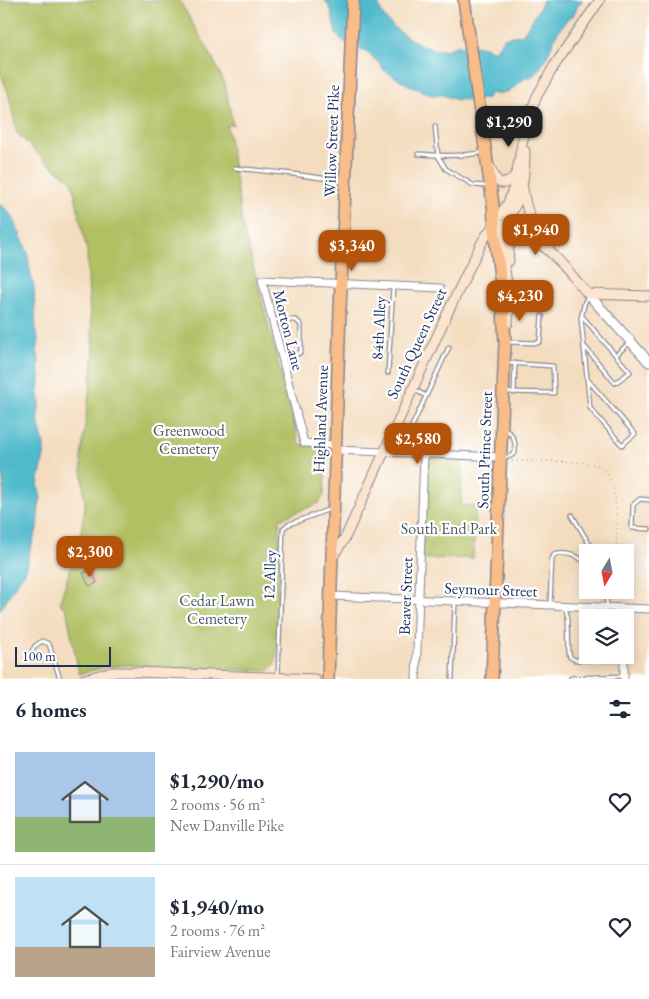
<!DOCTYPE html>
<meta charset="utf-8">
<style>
body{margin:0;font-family:"EB Garamond",serif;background:#f2f2f3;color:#1f2937;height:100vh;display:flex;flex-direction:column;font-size:19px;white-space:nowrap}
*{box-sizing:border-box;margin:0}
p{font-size:16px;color:#747a83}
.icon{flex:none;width:28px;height:28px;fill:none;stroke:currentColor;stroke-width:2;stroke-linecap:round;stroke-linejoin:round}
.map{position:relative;height:679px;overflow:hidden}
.drawer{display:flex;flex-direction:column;background:#fff;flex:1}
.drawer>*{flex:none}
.needle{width:32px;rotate:190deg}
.buttons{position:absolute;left:579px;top:544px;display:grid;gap:10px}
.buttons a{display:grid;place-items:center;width:55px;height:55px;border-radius:0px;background:#fff;box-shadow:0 2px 12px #0003;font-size:25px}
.scale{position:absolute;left:15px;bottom:12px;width:96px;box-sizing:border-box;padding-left:5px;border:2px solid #1b2f5e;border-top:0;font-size:14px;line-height:18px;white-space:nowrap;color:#1b2f5e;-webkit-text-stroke:4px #fff;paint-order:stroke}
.price{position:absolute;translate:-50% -42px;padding:0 11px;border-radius:10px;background:#b45309;color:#fff;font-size:16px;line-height:32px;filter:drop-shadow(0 1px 2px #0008)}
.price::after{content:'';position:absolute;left:50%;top:30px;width:15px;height:11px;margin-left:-8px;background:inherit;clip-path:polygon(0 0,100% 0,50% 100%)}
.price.selected{background:#222;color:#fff}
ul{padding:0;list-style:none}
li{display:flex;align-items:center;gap:15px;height:125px;padding:0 15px}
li+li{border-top:1px solid #e0e1e3}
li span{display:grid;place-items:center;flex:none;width:140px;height:100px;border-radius:0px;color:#555}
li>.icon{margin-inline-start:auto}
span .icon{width:60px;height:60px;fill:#fffc;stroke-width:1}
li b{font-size:21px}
h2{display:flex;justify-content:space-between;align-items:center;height:60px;padding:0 15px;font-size:21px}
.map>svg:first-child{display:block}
.green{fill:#b0c063;stroke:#667860}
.water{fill:#4fbacc;stroke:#357495}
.building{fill:#e0987f}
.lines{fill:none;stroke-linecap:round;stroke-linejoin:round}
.service-casing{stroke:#88868e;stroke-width:5.5}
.minor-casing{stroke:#88868e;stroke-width:9}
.tertiary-casing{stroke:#88868e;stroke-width:11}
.secondary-casing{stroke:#88868e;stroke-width:11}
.trunk-casing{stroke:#88868e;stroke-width:14}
.path{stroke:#88868e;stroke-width:1;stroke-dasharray:1 4;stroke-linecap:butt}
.service{stroke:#fff;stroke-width:3}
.minor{stroke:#fff;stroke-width:7}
.tertiary{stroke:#fff;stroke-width:9}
.secondary{stroke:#fce5cf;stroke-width:9}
.trunk{stroke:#f8bd88;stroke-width:11}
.labels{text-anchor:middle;stroke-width:4.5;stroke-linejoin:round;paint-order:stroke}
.street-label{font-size:16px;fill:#1b2f5e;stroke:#fff}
.park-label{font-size:16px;fill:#485a60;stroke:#fff}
</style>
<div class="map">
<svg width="649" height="679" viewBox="0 0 649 679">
<rect width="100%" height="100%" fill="#fff"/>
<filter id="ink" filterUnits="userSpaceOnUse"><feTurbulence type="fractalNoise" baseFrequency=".02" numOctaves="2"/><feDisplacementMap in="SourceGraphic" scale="10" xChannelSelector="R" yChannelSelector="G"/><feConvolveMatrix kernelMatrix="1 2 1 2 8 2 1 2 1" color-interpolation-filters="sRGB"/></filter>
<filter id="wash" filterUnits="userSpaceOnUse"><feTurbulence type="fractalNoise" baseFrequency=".0096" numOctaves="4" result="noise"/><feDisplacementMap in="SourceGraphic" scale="20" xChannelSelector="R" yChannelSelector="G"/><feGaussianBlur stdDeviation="1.12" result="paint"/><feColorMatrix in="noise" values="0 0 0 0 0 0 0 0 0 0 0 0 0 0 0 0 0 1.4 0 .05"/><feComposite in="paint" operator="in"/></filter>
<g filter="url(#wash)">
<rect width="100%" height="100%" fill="#f4ddbf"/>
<path class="green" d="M 0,0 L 179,0 L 210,53 L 225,84 L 233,125 L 227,125 L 242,223 L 299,444 L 327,447 L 324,495 L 319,503 L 280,519 L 277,650 C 276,659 276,667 267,671 L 127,665 L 105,667 L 79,674 L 66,608 L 61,605 L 60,601 L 79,542 L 85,507 L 81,458 L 94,354 L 89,302 L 87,251 L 72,181 L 43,159 L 17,133 L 8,92 L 0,72 Z
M 426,458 L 463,459 L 461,505 L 476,506 L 473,558 L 422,559 Z"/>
<path class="water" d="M 325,0 L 377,0 C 379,5 380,11 383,15 C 392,29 424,51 442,50 C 447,50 452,47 457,46 C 469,43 485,46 495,51 L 504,38 L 523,34 L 539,9 L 543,0 L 583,0 L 578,5 L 573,16 L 567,19 L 556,35 L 546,59 L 538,71 L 531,77 L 525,78 L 510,91 L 496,94 L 491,93 L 486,99 L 458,100 L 442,95 L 433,95 L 428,94 L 403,82 L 384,70 L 380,64 L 366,51 L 344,42 L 336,34 L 331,10 Z
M 0,204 L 12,215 L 28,253 L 29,266 L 34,287 L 36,332 L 39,341 L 37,351 L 39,359 L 38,368 L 40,375 L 40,385 L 38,388 L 40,401 L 38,413 L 39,425 L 44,445 L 44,456 L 38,485 L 41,498 L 39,505 L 37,529 L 28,556 L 28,563 L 24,574 L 19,580 L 0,610 L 0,510 L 4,491 L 2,473 L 0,466 Z"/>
<g id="blocks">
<path class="building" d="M 92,570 L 97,583 L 89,586 L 83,573 Z"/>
</g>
</g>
<g filter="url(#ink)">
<use href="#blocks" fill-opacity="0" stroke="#88868e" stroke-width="1"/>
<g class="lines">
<g class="service-casing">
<path id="service" d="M 435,126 L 438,156 L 446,169 L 473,185 L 487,186
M 418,154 C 440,156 462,157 484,152
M 235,168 L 293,174 L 343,181
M 582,316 L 630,372 L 615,383 L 585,347
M 273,320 L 296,320 L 301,325 L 301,351 C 297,357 289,355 282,355
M 508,342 L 538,343 L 540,341 L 542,316
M 616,355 L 630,342
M 388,373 L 393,286
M 587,379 L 635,434 L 622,445 L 590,408 L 581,318 L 585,301 L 589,297
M 413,389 L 426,396
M 506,392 L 554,393 L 553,366 L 507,363
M 514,393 L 515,363
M 400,452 L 449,347
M 503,457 L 509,457 L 515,453 C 516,442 514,435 505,429
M 649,500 L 640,499 L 633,505 L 632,528 L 649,529
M 572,515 L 594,552
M 606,590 L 607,607
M 550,604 L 552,559 L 554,555 C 565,551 580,556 588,565
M 565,606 L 568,618 L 569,653 L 570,657 L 575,660 L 624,660
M 54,660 L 38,659 L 30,655 L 35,646 L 42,641 L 49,644 L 60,679
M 278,676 L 283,529 L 287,525 L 330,509
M 452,679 L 455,602
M 571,679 L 571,678 L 624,676"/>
</g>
<g class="minor-casing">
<path id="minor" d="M 336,445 L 304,443 L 262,280 L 440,288
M 336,450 L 500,457
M 331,596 L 649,609
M 623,609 L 623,618
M 624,655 L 624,679
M 416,679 L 424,454"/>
</g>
<g class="tertiary-casing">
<path id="tertiary" d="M 588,294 L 649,362"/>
</g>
<g class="secondary-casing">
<path id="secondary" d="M 490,167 C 492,171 494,176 496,179 C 504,188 513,180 516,173
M 523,188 C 526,215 535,227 549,249
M 494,223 C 510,229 527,235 541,245 C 557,255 574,279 588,294 L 649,296
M 509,261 C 508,252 508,243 516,237 L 527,238
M 510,299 C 507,282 500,250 503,233 C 506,221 514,209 519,198 C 524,183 525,167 525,151
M 508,323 L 510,294
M 332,558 L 345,538 L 449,310 L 482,242 L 508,203 L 515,184 L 522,143 L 529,116 L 537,96 L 554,66 L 600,0
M 84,679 L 111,672 L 137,672 L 315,679"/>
</g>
<g class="trunk-casing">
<path id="trunk" d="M 464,0 L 493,204 L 495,237 L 502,293 L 505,342 L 492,679
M 328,679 L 340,309 L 353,0"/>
</g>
<path class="path" d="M 512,461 C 530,462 588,459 601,467 C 620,479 617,532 616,552
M 614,600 L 614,590"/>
<use href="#service" class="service"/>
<use href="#minor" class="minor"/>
<use href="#tertiary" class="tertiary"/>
<use href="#secondary" class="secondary"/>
<use href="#trunk" class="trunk"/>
</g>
</g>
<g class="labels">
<g class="street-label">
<text transform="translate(331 141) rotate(-88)" y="6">Willow Street Pike</text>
<text transform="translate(378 328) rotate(-87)" y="6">84th Alley</text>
<text transform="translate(289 330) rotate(76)" y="6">Morton Lane</text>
<text transform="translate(416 343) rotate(-65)" y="6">South Queen Street</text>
<text transform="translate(320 419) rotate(-88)" y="6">Highland Avenue</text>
<text transform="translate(484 450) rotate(-88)" y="6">South Prince Street</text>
<text transform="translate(269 575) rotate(-88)" y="6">12 Alley</text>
<text transform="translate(491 589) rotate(2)" y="6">Seymour Street</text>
<text transform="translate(405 596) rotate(-88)" y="6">Beaver Street</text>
</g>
<g class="park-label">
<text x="189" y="436">Greenwood<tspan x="189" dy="18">Cemetery</tspan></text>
<text x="449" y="534">South End Park</text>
<text x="217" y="606">Cedar Lawn<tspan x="217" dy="18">Cemetery</tspan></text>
</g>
</g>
</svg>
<div class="buttons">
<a><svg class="needle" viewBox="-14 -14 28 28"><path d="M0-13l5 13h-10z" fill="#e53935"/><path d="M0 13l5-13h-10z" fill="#747a83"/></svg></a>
<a><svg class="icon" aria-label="layers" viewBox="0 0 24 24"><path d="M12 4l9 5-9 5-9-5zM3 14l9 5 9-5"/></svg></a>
</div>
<div class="scale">100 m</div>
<b class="price selected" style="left:509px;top:148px">$1,290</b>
<b class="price" style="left:536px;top:256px">$1,940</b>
<b class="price" style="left:352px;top:272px">$3,340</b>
<b class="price" style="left:520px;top:322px">$4,230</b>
<b class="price" style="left:418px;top:465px">$2,580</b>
<b class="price" style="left:90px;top:578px">$2,300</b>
</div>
<section class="drawer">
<h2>6 homes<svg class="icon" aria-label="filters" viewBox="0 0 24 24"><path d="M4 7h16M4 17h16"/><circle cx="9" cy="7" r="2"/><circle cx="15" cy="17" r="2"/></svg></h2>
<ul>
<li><span style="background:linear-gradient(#a9c7e8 65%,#8fb573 0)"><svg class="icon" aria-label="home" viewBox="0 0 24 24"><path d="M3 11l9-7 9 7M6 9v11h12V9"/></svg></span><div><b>$1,290/mo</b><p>2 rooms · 56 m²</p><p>New Danville Pike</p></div><svg class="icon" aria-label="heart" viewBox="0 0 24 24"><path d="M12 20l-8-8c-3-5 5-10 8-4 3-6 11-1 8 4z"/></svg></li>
<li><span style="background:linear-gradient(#bfe0f5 70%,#b9a48a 0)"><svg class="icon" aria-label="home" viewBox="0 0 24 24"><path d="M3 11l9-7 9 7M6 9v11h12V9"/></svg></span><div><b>$1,940/mo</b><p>2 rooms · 76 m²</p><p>Fairview Avenue</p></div><svg class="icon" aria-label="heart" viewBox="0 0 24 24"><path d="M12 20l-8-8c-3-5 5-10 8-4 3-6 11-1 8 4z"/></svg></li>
</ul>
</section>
